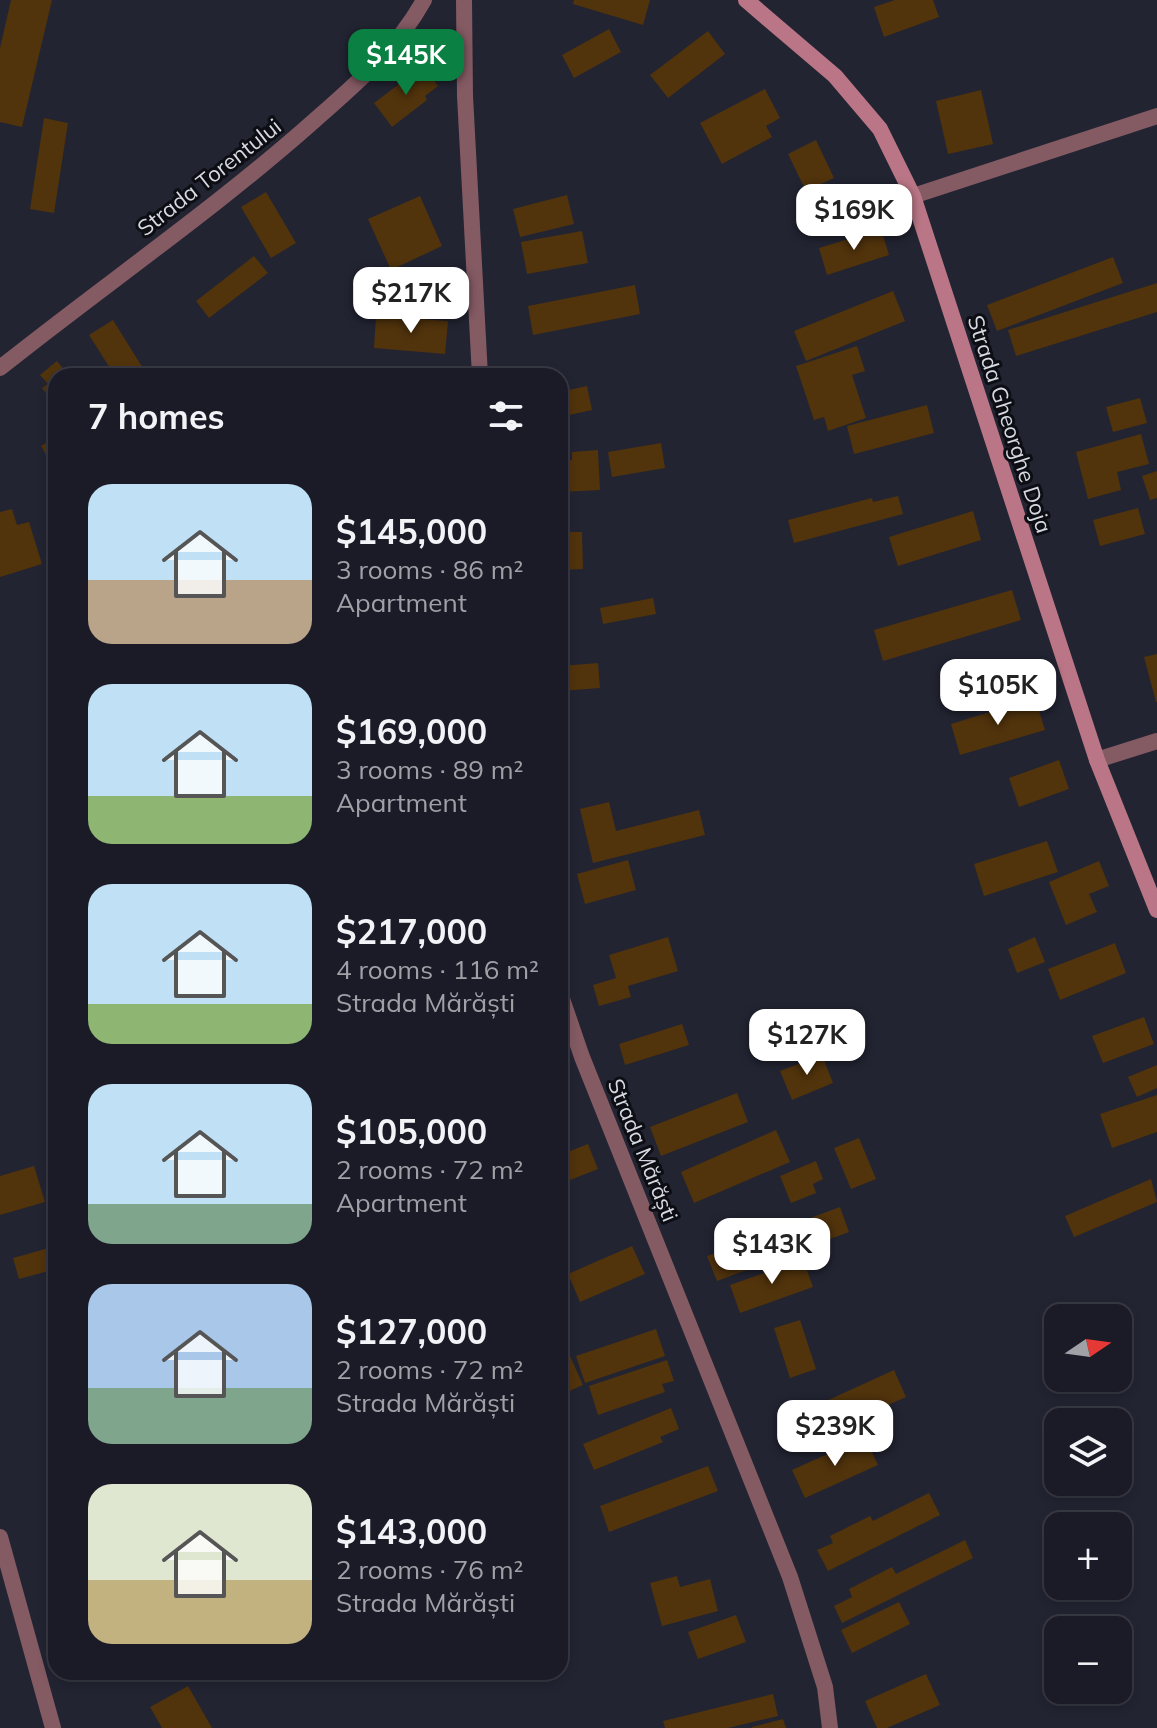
<!DOCTYPE html>
<meta charset="utf-8">
<style>
body{margin:0;font-family:Mulish,sans-serif;background:#272832;color:#f1f3f6;height:100vh;display:flex;flex-direction:column;font-size:30px;white-space:nowrap}
*{box-sizing:border-box;margin:0}
p{font-size:26px;color:#9fa1a7}
.icon{flex:none;width:44px;height:44px;fill:none;stroke:currentColor;stroke-width:2;stroke-linecap:round;stroke-linejoin:round}
.map{position:relative;flex:1;overflow:hidden}
.sheet{position:absolute;left:48px;top:368px;width:520px;height:1312px;display:flex;flex-direction:column;background:#1a1b26;border-radius:24px;box-shadow:0 4px 12px #0003,0 0 0 2px #383943}
.sheet>*{flex:none}
.needle{width:52px;rotate:77deg}
.tools{position:absolute;left:1044px;top:1304px;display:grid;gap:16px}
.tools a{display:grid;place-items:center;width:88px;height:88px;border-radius:16px;background:#1a1b26;box-shadow:0 4px 12px #0003,0 0 0 2px #383943;font-size:40px}
.price{position:absolute;translate:-50% -68px;padding:0 18px;border-radius:16px;background:#fff;color:#222;font-size:26px;line-height:52px;filter:drop-shadow(0 2px 4px #0008)}
.price::after{content:'';position:absolute;left:50%;top:48px;width:24px;height:18px;margin-left:-12px;background:inherit;clip-path:polygon(0 0,100% 0,50% 100%)}
.price.current{background:#0b8043;color:#fff}
ul{padding:0;list-style:none}
li{display:flex;align-items:center;gap:24px;height:200px;padding:0 40px}
li span{display:grid;place-items:center;flex:none;width:224px;height:160px;border-radius:24px;color:#555}
li>.icon{margin-inline-start:auto}
span .icon{width:96px;height:96px;fill:#fffc;stroke-width:1}
li b{font-size:34px}
h2{display:flex;justify-content:space-between;align-items:center;height:96px;padding:0 40px;font-size:34px}
.map>svg:first-child{display:block}
.building{fill:#51330c}
.lines{fill:none;stroke-linecap:round;stroke-linejoin:round}
.street{stroke:#845a63;stroke-width:16}
.secondary{stroke:#ba7686;stroke-width:16}
.labels{text-anchor:middle;stroke-width:6;stroke-linejoin:round;paint-order:stroke}
.street-label{font-size:22px;fill:#d7d9e2;stroke:#0d0e14}
</style>
<div class="map">
<svg width="1157" height="1728" viewBox="0 0 1157 1728">
<rect width="100%" height="100%" fill="#222432"/>
<path class="building" d="M 11,0 L 52,0 L 22,127 L 0,122 L 0,48 Z
M 574,0 L 650,0 L 643,25 L 573,4 Z
M 895,0 L 933,0 L 939,17 L 884,37 L 874,7 Z
M 609,29 L 621,52 L 574,78 L 562,55 Z
M 708,31 L 725,54 L 668,98 L 650,75 Z
M 423,66 L 438,86 L 425,96 L 427,100 L 392,127 L 374,103 Z
M 765,89 L 780,118 L 766,126 L 772,137 L 722,164 L 700,123 Z
M 981,90 L 993,144 L 948,154 L 936,101 Z
M 44,118 L 68,123 L 54,213 L 30,209 Z
M 816,140 L 834,178 L 806,191 L 788,154 Z
M 266,192 L 296,243 L 271,258 L 241,207 Z
M 567,195 L 574,224 L 520,237 L 513,209 Z
M 420,196 L 442,246 L 391,270 L 368,219 Z
M 881,229 L 889,255 L 827,275 L 819,248 Z
M 582,231 L 588,263 L 527,274 L 521,242 Z
M 254,256 L 268,273 L 209,318 L 196,301 Z
M 1113,257 L 1123,283 L 997,331 L 987,305 Z
M 1157,283 L 1157,312 L 1016,356 L 1008,330 Z
M 635,285 L 640,314 L 533,335 L 528,306 Z
M 893,291 L 905,321 L 806,361 L 794,331 Z
M 376,316 L 448,321 L 445,354 L 374,348 Z
M 113,320 L 146,373 L 141,376 L 115,376 L 89,335 Z
M 857,346 L 865,371 L 852,375 L 866,418 L 828,431 L 824,417 L 814,420 L 796,366 Z
M 57,361 L 69,376 L 56,376 L 56,406 L 42,388 L 48,384 L 40,375 Z
M 587,386 L 592,410 L 560,417 L 560,392 Z
M 1140,398 L 1147,423 L 1113,432 L 1106,407 Z
M 927,405 L 934,433 L 854,454 L 847,426 Z
M 1141,434 L 1149,464 L 1117,472 L 1121,490 L 1088,499 L 1076,452 Z
M 56,437 L 56,472 L 41,446 Z
M 661,443 L 665,468 L 612,477 L 608,452 Z
M 598,450 L 600,490 L 560,492 L 560,461 L 572,460 L 572,452 Z
M 1157,471 L 1157,498 L 1150,500 L 1142,476 Z
M 898,496 L 903,514 L 794,543 L 788,520 L 872,498 L 873,502 Z
M 1138,508 L 1145,534 L 1100,546 L 1093,520 Z
M 12,509 L 17,525 L 29,522 L 42,564 L 0,577 L 0,512 Z
M 973,511 L 981,540 L 898,566 L 889,537 Z
M 560,532 L 582,532 L 583,569 L 560,570 Z
M 560,575 L 567,575 L 567,595 L 560,595 Z
M 1012,590 L 1021,620 L 883,661 L 874,630 Z
M 653,598 L 656,614 L 603,624 L 600,608 Z
M 1157,654 L 1157,702 L 1156,702 L 1144,657 Z
M 598,663 L 600,688 L 560,691 L 560,666 Z
M 1035,698 L 1045,730 L 960,755 L 951,724 Z
M 1059,760 L 1069,789 L 1019,807 L 1009,778 Z
M 609,802 L 616,831 L 699,810 L 705,835 L 593,863 L 580,809 Z
M 1047,841 L 1058,872 L 984,896 L 974,864 Z
M 628,860 L 636,890 L 585,904 L 577,874 Z
M 1099,861 L 1109,886 L 1089,894 L 1097,912 L 1066,925 L 1049,882 Z
M 668,937 L 678,971 L 628,986 L 631,997 L 599,1006 L 593,985 L 616,978 L 609,955 Z
M 1035,937 L 1045,962 L 1017,973 L 1008,949 Z
M 1115,943 L 1126,973 L 1060,1000 L 1048,969 Z
M 1144,1017 L 1154,1044 L 1103,1063 L 1092,1036 Z
M 682,1024 L 689,1045 L 625,1065 L 619,1044 Z
M 822,1055 L 833,1083 L 792,1100 L 780,1071 Z
M 1157,1065 L 1157,1088 L 1137,1097 L 1128,1077 Z
M 737,1093 L 748,1122 L 661,1156 L 650,1127 Z
M 1157,1095 L 1157,1132 L 1112,1148 L 1100,1114 Z
M 776,1130 L 790,1162 L 694,1203 L 681,1172 Z
M 859,1138 L 876,1179 L 851,1189 L 834,1148 Z
M 588,1144 L 598,1169 L 560,1184 L 560,1155 Z
M 816,1161 L 823,1179 L 813,1184 L 816,1193 L 791,1203 L 780,1176 Z
M 34,1166 L 45,1202 L 0,1215 L 0,1176 Z
M 1151,1179 L 1157,1202 L 1074,1237 L 1065,1216 Z
M 840,1207 L 849,1232 L 717,1281 L 707,1256 Z
M 56,1246 L 56,1269 L 19,1279 L 13,1258 Z
M 632,1246 L 645,1274 L 580,1302 L 568,1274 Z
M 803,1259 L 813,1287 L 740,1313 L 730,1285 Z
M 800,1320 L 816,1369 L 790,1378 L 774,1328 Z
M 656,1329 L 665,1356 L 585,1383 L 576,1356 Z
M 570,1356 L 583,1385 L 560,1395 L 560,1361 Z
M 667,1360 L 674,1381 L 662,1384 L 665,1392 L 598,1415 L 589,1386 Z
M 894,1370 L 906,1397 L 800,1444 L 789,1418 Z
M 671,1408 L 679,1429 L 660,1437 L 663,1442 L 594,1470 L 583,1444 Z
M 865,1437 L 878,1465 L 805,1498 L 792,1470 Z
M 708,1466 L 718,1491 L 609,1532 L 600,1506 Z
M 929,1493 L 940,1515 L 828,1571 L 817,1550 L 833,1543 L 830,1536 L 870,1516 L 873,1521 Z
M 965,1540 L 973,1558 L 842,1623 L 834,1606 L 852,1597 L 849,1589 L 892,1567 L 896,1574 Z
M 677,1576 L 680,1587 L 710,1579 L 718,1611 L 662,1626 L 650,1583 Z
M 899,1602 L 910,1624 L 852,1653 L 841,1630 Z
M 736,1615 L 746,1642 L 698,1659 L 688,1632 Z
M 926,1674 L 940,1705 L 887,1728 L 877,1728 L 865,1701 Z
M 188,1686 L 212,1728 L 162,1728 L 150,1707 Z
M 773,1694 L 778,1716 L 728,1728 L 665,1728 L 663,1721 Z
M 783,1719 L 786,1728 L 752,1728 L 752,1727 Z"/>
<g class="lines">
<path class="street" d="M 464,0 L 465,96 L 480,376
M 913,196 L 1157,116
M 0,368 C 104,285 215,209 315,120 C 356,84 397,49 424,0
M 1097,760 L 1157,741
M 560,993 L 582,1057 L 790,1577 L 825,1687 L 830,1728
M 0,1537 L 53,1728"/>
<path class="secondary" d="M 746,0 L 835,76 L 880,129 L 913,196 L 1097,760 L 1157,910"/>
</g>
<g class="labels">
<g class="street-label">
<text transform="translate(209 177) rotate(-38)" y="8">Strada Torentului</text>
<text transform="translate(1010 424) rotate(72)" y="8">Strada Gheorghe Doja</text>
<text transform="translate(643 1150) rotate(68)" y="8">Strada Mărăști</text>
</g>
</g>
</svg>
<div class="tools">
<a><svg class="needle" viewBox="-14 -14 28 28"><path d="M0-13l5 13h-10z" fill="#e53935"/><path d="M0 13l5-13h-10z" fill="#9fa1a7"/></svg></a>
<a><svg class="icon" aria-label="layers" viewBox="0 0 24 24"><path d="M12 4l9 5-9 5-9-5zM3 14l9 5 9-5"/></svg></a>
<a>+</a>
<a>−</a>
</div>
<b class="price current" style="left:406px;top:97px">$145K</b>
<b class="price" style="left:854px;top:252px">$169K</b>
<b class="price" style="left:411px;top:335px">$217K</b>
<b class="price" style="left:998px;top:727px">$105K</b>
<b class="price" style="left:807px;top:1077px">$127K</b>
<b class="price" style="left:772px;top:1286px">$143K</b>
<b class="price" style="left:835px;top:1468px">$239K</b>
<section class="sheet">
<h2>7 homes<svg class="icon" aria-label="filters" viewBox="0 0 24 24"><path d="M4 7h16M4 17h16"/><circle cx="9" cy="7" r="2"/><circle cx="15" cy="17" r="2"/></svg></h2>
<ul>
<li><span style="background:linear-gradient(#bfe0f5 60%,#b9a48a 0)"><svg class="icon" aria-label="home" viewBox="0 0 24 24"><path d="M3 11l9-7 9 7M6 9v11h12V9"/></svg></span><div><b>$145,000</b><p>3 rooms · 86 m²</p><p>Apartment</p></div></li>
<li><span style="background:linear-gradient(#bfe0f5 70%,#8fb573 0)"><svg class="icon" aria-label="home" viewBox="0 0 24 24"><path d="M3 11l9-7 9 7M6 9v11h12V9"/></svg></span><div><b>$169,000</b><p>3 rooms · 89 m²</p><p>Apartment</p></div></li>
<li><span style="background:linear-gradient(#bfe0f5 75%,#8fb573 0)"><svg class="icon" aria-label="home" viewBox="0 0 24 24"><path d="M3 11l9-7 9 7M6 9v11h12V9"/></svg></span><div><b>$217,000</b><p>4 rooms · 116 m²</p><p>Strada Mărăști</p></div></li>
<li><span style="background:linear-gradient(#bfe0f5 75%,#7fa58c 0)"><svg class="icon" aria-label="home" viewBox="0 0 24 24"><path d="M3 11l9-7 9 7M6 9v11h12V9"/></svg></span><div><b>$105,000</b><p>2 rooms · 72 m²</p><p>Apartment</p></div></li>
<li><span style="background:linear-gradient(#a9c7e8 65%,#7fa58c 0)"><svg class="icon" aria-label="home" viewBox="0 0 24 24"><path d="M3 11l9-7 9 7M6 9v11h12V9"/></svg></span><div><b>$127,000</b><p>2 rooms · 72 m²</p><p>Strada Mărăști</p></div></li>
<li><span style="background:linear-gradient(#dfe7d0 60%,#c2b280 0)"><svg class="icon" aria-label="home" viewBox="0 0 24 24"><path d="M3 11l9-7 9 7M6 9v11h12V9"/></svg></span><div><b>$143,000</b><p>2 rooms · 76 m²</p><p>Strada Mărăști</p></div></li>
</ul>
</section>
</div>
